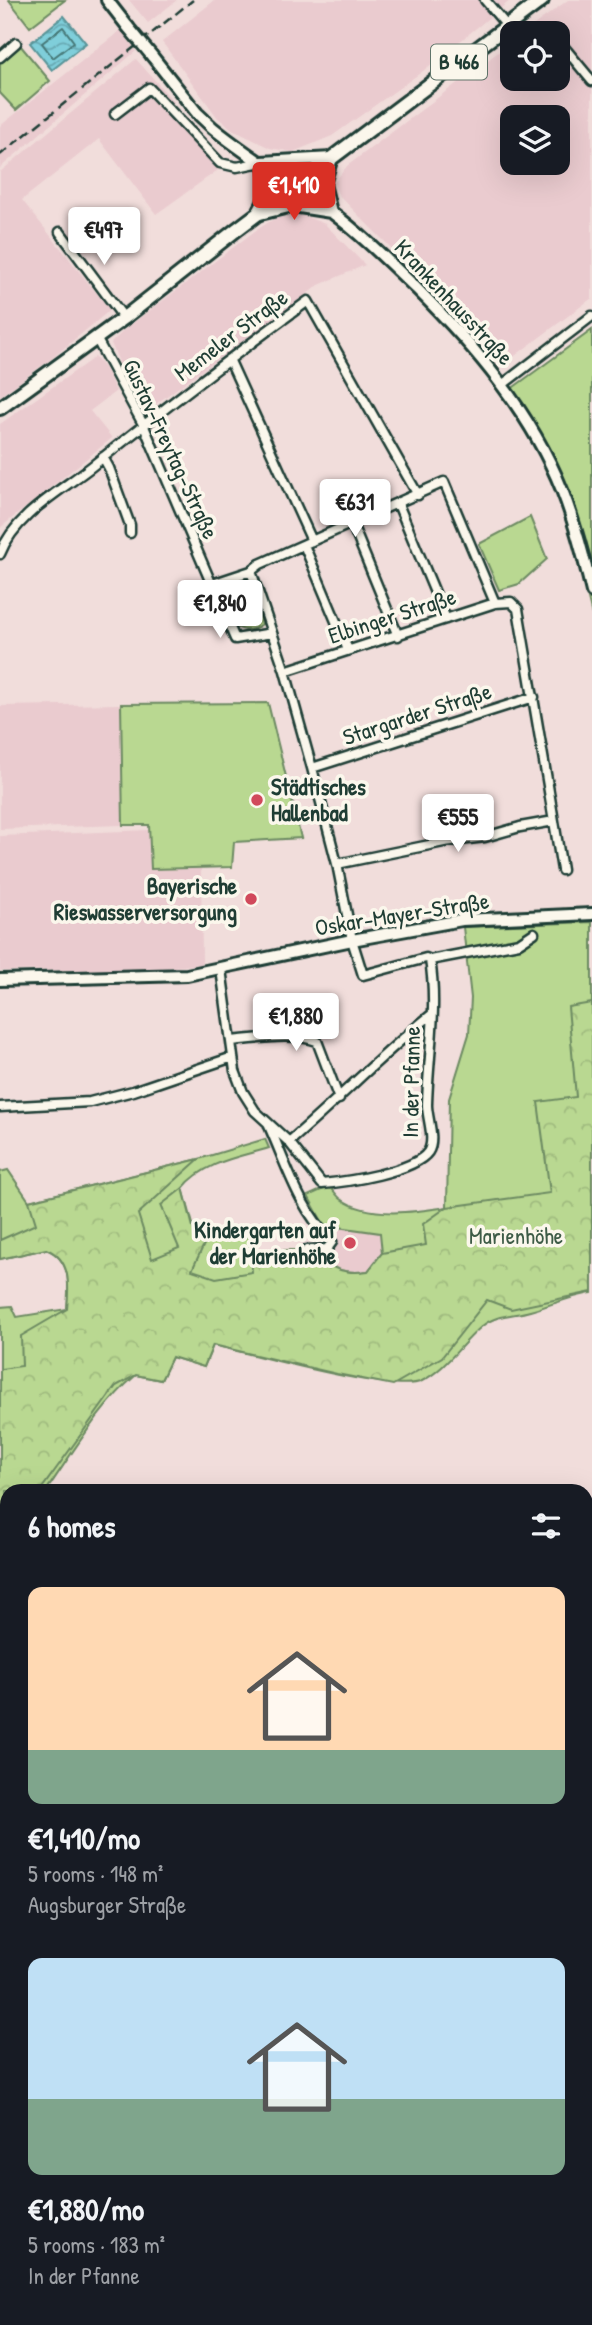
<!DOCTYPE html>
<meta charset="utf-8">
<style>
body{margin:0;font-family:"Patrick Hand",sans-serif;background:#20242c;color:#f1f3f6;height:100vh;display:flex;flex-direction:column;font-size:26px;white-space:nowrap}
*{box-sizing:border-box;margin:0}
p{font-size:23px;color:#9ea1a6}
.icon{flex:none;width:38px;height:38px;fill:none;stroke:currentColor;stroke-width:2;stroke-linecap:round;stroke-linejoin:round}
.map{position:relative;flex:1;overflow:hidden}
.details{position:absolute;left:0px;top:1484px;width:593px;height:842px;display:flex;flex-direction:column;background:#171b24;border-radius:21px 21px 0 0;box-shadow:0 7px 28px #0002}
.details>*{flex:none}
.fabs{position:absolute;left:500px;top:21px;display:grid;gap:14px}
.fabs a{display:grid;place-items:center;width:70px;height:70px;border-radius:14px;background:#171b24;box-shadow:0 7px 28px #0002;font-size:35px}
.price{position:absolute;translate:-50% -60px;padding:0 16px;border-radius:7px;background:#fff;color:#222;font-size:23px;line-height:46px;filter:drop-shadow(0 2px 4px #0008)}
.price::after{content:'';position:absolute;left:50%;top:42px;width:21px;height:16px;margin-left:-10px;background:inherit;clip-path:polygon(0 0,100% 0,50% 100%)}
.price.on{background:#d93025;color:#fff}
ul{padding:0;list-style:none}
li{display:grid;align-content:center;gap:14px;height:371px;padding:0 28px}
li span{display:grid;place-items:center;height:217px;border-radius:14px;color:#555}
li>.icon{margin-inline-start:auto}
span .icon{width:126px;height:126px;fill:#fffc;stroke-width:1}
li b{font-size:30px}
h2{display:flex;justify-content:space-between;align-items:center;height:84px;padding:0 28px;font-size:30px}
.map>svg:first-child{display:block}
.built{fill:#eacbcf;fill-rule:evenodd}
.green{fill:#b9d891;stroke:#6c8a62;stroke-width:2}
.forest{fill:url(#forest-crowns);stroke:#6c8a62;stroke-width:2}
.water{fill:url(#water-waves);stroke:#599498;stroke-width:2}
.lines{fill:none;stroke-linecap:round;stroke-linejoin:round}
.shore{stroke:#457776;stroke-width:2}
.street-casing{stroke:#1f3d34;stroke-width:13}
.secondary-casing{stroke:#1f3d34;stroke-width:16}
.primary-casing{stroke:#1f3d34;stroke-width:18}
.street{stroke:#fbf7ec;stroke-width:8}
.secondary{stroke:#fbf7ec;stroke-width:10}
.primary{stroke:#fbf7ec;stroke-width:12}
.rail{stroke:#1f3d34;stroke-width:2.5;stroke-dasharray:10 5;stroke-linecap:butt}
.secondary-bridge-casing{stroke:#1f3d34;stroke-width:16;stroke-linecap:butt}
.secondary-bridge{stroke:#fbf7ec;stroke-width:10}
.poi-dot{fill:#d1495b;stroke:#fbf7ec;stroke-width:2.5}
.labels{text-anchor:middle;stroke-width:7;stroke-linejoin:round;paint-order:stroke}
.shield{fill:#fbf7ec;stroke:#61756b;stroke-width:2}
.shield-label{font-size:21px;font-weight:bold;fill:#1f3d34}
.street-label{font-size:23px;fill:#1f3d34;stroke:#fbf7ec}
.poi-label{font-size:23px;font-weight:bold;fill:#1f3d34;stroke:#fbf7ec;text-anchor:end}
.park-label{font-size:23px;fill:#3e5c47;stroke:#fbf7ec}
</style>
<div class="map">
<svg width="592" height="2325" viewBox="0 0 592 2325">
<defs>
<pattern id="forest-crowns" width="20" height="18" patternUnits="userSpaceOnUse" patternTransform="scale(1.75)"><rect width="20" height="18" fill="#b9d891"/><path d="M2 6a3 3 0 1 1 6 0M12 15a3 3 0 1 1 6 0" fill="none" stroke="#9fba7e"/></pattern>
<pattern id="water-waves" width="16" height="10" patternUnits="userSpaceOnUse" patternTransform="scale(1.75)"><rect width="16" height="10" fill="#7fceda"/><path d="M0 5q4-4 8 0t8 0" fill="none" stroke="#67a8b2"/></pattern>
</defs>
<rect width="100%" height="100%" fill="#f1dddb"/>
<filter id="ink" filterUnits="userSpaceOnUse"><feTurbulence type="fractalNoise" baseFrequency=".0143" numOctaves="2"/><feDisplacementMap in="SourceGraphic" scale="14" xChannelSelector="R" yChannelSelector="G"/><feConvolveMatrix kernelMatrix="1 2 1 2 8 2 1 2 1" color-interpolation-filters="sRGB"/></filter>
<g filter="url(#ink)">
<path class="built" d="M 129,0 L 177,0 L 148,23 Z
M 215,0 L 511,0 L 423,71 L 332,136 L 293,152 L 270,148 L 235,131 L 218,118 L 162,42 Z
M 568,0 L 592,0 L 592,298 L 508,361 L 488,344 L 361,218 L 338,194 L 334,183 L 347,166 L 513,41 L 513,79 L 558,79 L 558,33 L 523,33 ZM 513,117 L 558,117 L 558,163 L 513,163 Z
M 121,30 L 136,51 L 0,168 L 0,126 Z
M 136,59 L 174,102 L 164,109 L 218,170 L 156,214 L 99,139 L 22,200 L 110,310 L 51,359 L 0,396 L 0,172 Z
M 299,214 L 325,224 L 365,265 L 319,285 L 149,409 L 121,367 L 111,343 L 124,330 L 255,231 L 274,219 Z
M 95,357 L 105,369 L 116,391 L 90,411 L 112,438 L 0,528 L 0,424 Z
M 121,704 L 123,825 L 0,829 L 0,706 Z
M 149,830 L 151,869 L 201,868 L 202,964 L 156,969 L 0,971 L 0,836 Z
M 324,1225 L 381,1233 L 382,1253 L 368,1271 L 360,1273 L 332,1269 L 314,1253 Z"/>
<path class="green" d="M 9,0 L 65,0 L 30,27 Z
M 20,45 L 50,81 L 16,110 L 0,93 L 0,62 Z
M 592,330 L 592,615 L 561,490 L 507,392 Z
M 530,517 L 547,559 L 519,584 L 499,590 L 479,544 Z
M 246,581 L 262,624 C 253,631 243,632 234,625 L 220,586 Z
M 268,703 L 301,838 L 234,842 L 232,867 L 151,869 L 149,825 L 123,825 L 121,704 Z
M 592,922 L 592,1293 C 571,1296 551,1305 530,1311 C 513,1316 496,1314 481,1327 C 461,1344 446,1369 422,1381 C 396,1395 248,1353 213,1345 L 204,1367 L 172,1357 L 161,1380 L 136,1375 C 99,1407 74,1451 46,1491 L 7,1491 L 7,1545 L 0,1555 L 0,1307 L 12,1306 L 17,1317 L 67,1309 C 69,1287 72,1259 46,1249 L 0,1259 L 0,1172 L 8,1170 L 29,1201 L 199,1159 L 265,1139 L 269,1148 C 239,1157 204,1162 183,1188 L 197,1239 L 242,1229 L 257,1251 L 312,1250 C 327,1268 344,1275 368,1271 L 382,1253 L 380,1233 L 324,1225 L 308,1196 L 330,1186 C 333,1190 337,1196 341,1199 C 368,1219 416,1212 447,1207 L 449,1099 L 469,1034 L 471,998 L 463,927 Z"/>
<path class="forest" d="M 592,1003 L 592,1292 L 511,1309 L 487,1300 L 442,1357 L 393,1385 L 337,1374 L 213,1345 L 204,1367 L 172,1357 L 161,1380 L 136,1375 L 116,1386 L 40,1491 L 7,1491 L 7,1536 L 0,1544 L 0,1369 L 22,1366 L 21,1336 L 67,1309 C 69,1287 72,1259 46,1249 L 0,1259 L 0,1240 L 36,1224 L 29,1201 L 199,1159 L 138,1214 L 152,1259 L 179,1248 L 161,1205 L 183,1188 L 196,1239 L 208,1236 L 192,1270 L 216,1278 L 252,1272 L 250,1241 L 257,1251 L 312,1250 C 327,1268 344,1275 368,1271 L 382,1253 L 426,1245 L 423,1224 L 447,1207 L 550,1193 L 538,1102 L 576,1097 L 568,1007 Z"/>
<path class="water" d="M 64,16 L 86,43 L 52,70 L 30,43 Z"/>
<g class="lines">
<path class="shore" d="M 63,27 L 74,42 L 53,58 L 42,43 Z"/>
<g class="street-casing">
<path id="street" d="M 485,0 L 507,26
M 558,40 L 592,81
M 0,57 L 16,43
M 115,114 L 149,88 L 220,163 L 237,167 L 262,162
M 60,232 L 124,318
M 96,338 L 143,424 L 235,639 L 272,633
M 229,359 L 312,541
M 502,385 L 592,316
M 103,457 L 109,468 L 130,525 L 130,533
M 398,504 L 446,619
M 352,524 L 398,636
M 304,545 L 348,650
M 0,554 C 15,515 59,492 91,467 C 162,410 234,355 308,301 L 418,495
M 251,571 L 260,564 L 444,482 L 495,603
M 212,584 L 251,571 L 285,671 L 312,768 L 337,864 L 352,940 L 363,975 L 426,958 L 430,960 C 438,1008 428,1057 427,1105 C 427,1118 436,1140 428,1152 C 414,1172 345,1182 322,1184 L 289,1142 L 255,1111 L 243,1092 L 235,1071 L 221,969
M 285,671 L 495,603 L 511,602 L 518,609 L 554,821
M 312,768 L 534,697
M 337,864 L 444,842 L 485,837 L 520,827 L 554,821 L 562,870
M 430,960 L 519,943 L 534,933
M 231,1041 C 257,1039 292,1032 317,1041 L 339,1099
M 0,1107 L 90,1102 L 133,1091 L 233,1057
M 269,1126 C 289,1171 297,1204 332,1242 L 327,1249 L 307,1250
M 289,1142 C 337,1101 381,1055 431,1015
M 0,1686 L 7,1689
M 586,1791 L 592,1791
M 0,1801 L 7,1796"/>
</g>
<g class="secondary-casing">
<path id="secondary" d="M 107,0 L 128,27
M 152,56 L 197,113 L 213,128 C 250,158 291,182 330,211 C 361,234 389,262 417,289 C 475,347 531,412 562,490 C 575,523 584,558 592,592
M 258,212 C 268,195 272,183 263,165
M 260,214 L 293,206 L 331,212 L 324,184 L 332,158 L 262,162
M 0,980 L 187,975 L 352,940 L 462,920 L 592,914"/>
</g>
<g class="primary-casing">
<path id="primary" d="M 0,408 L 124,318 L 236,230 L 542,0"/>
</g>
<use href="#street" class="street"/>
<use href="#secondary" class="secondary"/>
<use href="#primary" class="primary"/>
<path class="rail" d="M 0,155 L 193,0"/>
<g class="secondary-bridge-casing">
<path id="secondary-bridge" d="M 128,27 L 152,56"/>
</g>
<use href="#secondary-bridge" class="secondary-bridge"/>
</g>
</g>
<g class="poi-dot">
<circle cx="257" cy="800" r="7"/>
<circle cx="251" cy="899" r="7"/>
<circle cx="350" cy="1243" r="7"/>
</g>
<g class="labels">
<rect class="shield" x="431" y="44.5" width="56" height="35" rx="5"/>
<g class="shield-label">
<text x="459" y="69">B 466</text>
</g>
<g class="street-label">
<text transform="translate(454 302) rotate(47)" y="8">Krankenhausstraße</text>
<text transform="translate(231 335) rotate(-37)" y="8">Memeler Straße</text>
<text transform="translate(171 449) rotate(65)" y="8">Gustav-Freytag-Straße</text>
<text transform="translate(392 616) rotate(-18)" y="8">Elbinger Straße</text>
<text transform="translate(417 714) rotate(-18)" y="8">Stargarder Straße</text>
<text transform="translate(402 914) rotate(-9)" y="8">Oskar-Mayer-Straße</text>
<text transform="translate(411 1082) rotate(-89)" y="8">In der Pfanne</text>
</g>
<g class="poi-label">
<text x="271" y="795" text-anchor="start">Städtisches<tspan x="271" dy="26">Hallenbad</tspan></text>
<text x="237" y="894">Bayerische<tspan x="237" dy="26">Rieswasserversorgung</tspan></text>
<text x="336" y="1238">Kindergarten auf<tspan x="336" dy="26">der Marienhöhe</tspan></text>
</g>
<g class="park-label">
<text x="516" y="1244">Marienhöhe</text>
</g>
</g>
</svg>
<div class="fabs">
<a><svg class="icon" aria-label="locate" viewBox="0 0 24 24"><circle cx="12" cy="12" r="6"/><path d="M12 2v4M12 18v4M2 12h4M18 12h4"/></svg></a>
<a><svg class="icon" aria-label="layers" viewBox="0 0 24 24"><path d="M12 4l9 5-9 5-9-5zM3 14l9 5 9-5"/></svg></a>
</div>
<b class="price on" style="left:294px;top:222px">€1,410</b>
<b class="price" style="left:104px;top:267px">€497</b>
<b class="price" style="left:355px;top:539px">€631</b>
<b class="price" style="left:220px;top:640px">€1,840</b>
<b class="price" style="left:458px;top:854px">€555</b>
<b class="price" style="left:296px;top:1053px">€1,880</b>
<section class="details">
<h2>6 homes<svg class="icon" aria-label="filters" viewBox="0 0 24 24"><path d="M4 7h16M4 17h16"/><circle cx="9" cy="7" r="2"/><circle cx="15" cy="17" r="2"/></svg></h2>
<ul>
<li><span style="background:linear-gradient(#ffd9b3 75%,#7fa58c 0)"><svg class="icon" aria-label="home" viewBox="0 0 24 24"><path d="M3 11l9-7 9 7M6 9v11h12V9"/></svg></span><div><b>€1,410/mo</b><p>5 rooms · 148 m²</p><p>Augsburger Straße</p></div></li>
<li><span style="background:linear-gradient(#bfe0f5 65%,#7fa58c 0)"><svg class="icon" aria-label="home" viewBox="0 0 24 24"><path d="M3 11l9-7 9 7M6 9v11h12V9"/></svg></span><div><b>€1,880/mo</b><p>5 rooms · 183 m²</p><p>In der Pfanne</p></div></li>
</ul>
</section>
</div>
